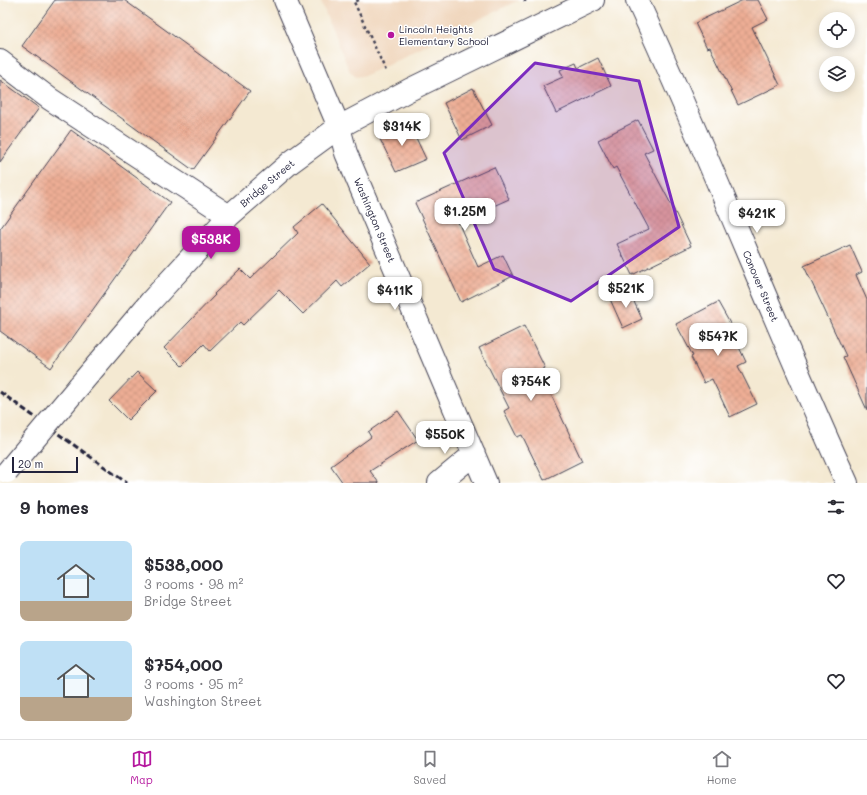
<!DOCTYPE html>
<meta charset="utf-8">
<style>
body{margin:0;font-family:Mali,sans-serif;background:#f2f2f3;color:#2b2b33;height:100vh;display:flex;flex-direction:column;font-size:15px;white-space:nowrap}
*{box-sizing:border-box;margin:0}
p{font-size:13px;color:#7c7c81}
.icon{flex:none;width:22px;height:22px;fill:none;stroke:currentColor;stroke-width:2;stroke-linecap:round;stroke-linejoin:round}
.map{position:relative;height:483px;overflow:hidden}
.details{display:flex;flex-direction:column;background:#fff;flex:1}
.details>*{flex:none}
.controls{position:absolute;left:819px;top:12px;display:grid;gap:8px}
.controls a{display:grid;place-items:center;width:36px;height:36px;border-radius:50%;background:#fff;box-shadow:0 2px 10px #0003;font-size:20px}
.scale{position:absolute;left:12px;bottom:10px;width:66px;box-sizing:border-box;padding-left:4px;border:2px solid #22223b;border-top:0;font-size:11px;line-height:14px;white-space:nowrap;color:#22223b;-webkit-text-stroke:3px #fff;paint-order:stroke}
.price{position:absolute;translate:-50% -34px;padding:0 9px;border-radius:8px;background:#fff;color:#222;font-size:13px;line-height:26px;filter:drop-shadow(0 1px 2px #0008)}
.price::after{content:'';position:absolute;left:50%;top:24px;width:12px;height:9px;margin-left:-6px;background:inherit;clip-path:polygon(0 0,100% 0,50% 100%)}
.price.on{background:#b5179e;color:#fff}
ul{padding:0;list-style:none}
li{display:flex;align-items:center;gap:12px;height:100px;padding:0 20px}
li span{display:grid;place-items:center;flex:none;width:112px;height:80px;border-radius:8px;color:#555}
li>.icon{margin-inline-start:auto}
span .icon{width:48px;height:48px;fill:#fffc;stroke-width:1}
li b{font-size:17px}
h2{display:flex;justify-content:space-between;align-items:center;height:48px;padding:0 20px;font-size:17px}
.menu{display:flex;justify-content:space-around;align-items:center;height:56px;border-top:1px solid #e1e1e2;background:#fff;font-size:11px;color:#7c7c81}
.menu a{display:grid;justify-items:center;gap:2px}
.menu .on{color:#b5179e}
.map>svg:first-child{display:block}
.built{fill:#f0d6bc}
.building{fill:url(#building-cross-hatch)}
.lines{fill:none;stroke-linecap:round;stroke-linejoin:round}
.minor-casing{stroke:#424052;stroke-width:24}
.path{stroke:#424052;stroke-width:2.5;stroke-dasharray:3 3;stroke-linecap:butt}
.minor{stroke:#fff;stroke-width:22}
.rail{stroke:#22223b;stroke-width:3;stroke-dasharray:6 3;stroke-linecap:butt}
.minor-bridge-casing{stroke:#424052;stroke-width:24;stroke-linecap:butt}
.minor-bridge{stroke:#fff;stroke-width:22}
.marked{fill:#7b2cbf;fill-opacity:0.2;stroke:#7b2cbf;stroke-width:3;stroke-linejoin:round}
.poi-dot{fill:#b5179e;stroke:#fff;stroke-width:1.5}
.labels{text-anchor:middle;stroke-width:3;stroke-linejoin:round;paint-order:stroke}
.poi-label{font-size:10px;fill:#22223b;stroke:#fff;text-anchor:start}
.street-label{font-size:10px;fill:#22223b;stroke:#fff}
</style>
<div class="map">
<svg width="867" height="483" viewBox="0 0 867 483">
<defs>
<pattern id="building-cross-hatch" width="8" height="8" patternUnits="userSpaceOnUse"><rect width="8" height="8" fill="#edad94"/><path d="M0 0l8 8M0 8l8-8" fill="none" stroke="#cb9580"/></pattern>
</defs>
<rect width="100%" height="100%" fill="#fff"/>
<filter id="ink" filterUnits="userSpaceOnUse"><feTurbulence type="fractalNoise" baseFrequency=".025" numOctaves="2"/><feDisplacementMap in="SourceGraphic" scale="8" xChannelSelector="R" yChannelSelector="G"/><feConvolveMatrix kernelMatrix="1 2 1 2 8 2 1 2 1" color-interpolation-filters="sRGB"/></filter>
<filter id="wash" filterUnits="userSpaceOnUse"><feTurbulence type="fractalNoise" baseFrequency=".012" numOctaves="4" result="noise"/><feDisplacementMap in="SourceGraphic" scale="16" xChannelSelector="R" yChannelSelector="G"/><feGaussianBlur stdDeviation="0.9" result="paint"/><feColorMatrix in="noise" values="0 0 0 0 0 0 0 0 0 0 0 0 0 0 0 0 0 1.4 0 .05"/><feComposite in="paint" operator="in"/></filter>
<g filter="url(#wash)">
<rect width="100%" height="100%" fill="#f4e9d2"/>
<path class="built" d="M 320,0 L 519,0 L 366,75 L 356,77 L 349,70 Z"/>
<g id="blocks">
<path class="building" d="M 55,0 L 124,0 L 250,91 L 193,170 L 22,46 Z
M 743,0 L 758,0 L 768,19 L 752,27 L 780,85 L 738,105 L 710,47 L 707,48 L 695,23 Z
M 598,58 L 611,86 L 556,113 L 543,86 L 563,77 L 560,70 L 576,63 L 578,68 Z
M 0,80 L 39,108 L 0,162 Z
M 473,88 L 492,125 L 462,140 L 444,103 Z
M 638,120 L 653,149 L 644,153 L 673,208 L 691,246 L 632,275 L 617,244 L 649,229 L 616,167 L 613,169 L 598,140 Z
M 408,121 L 426,159 L 396,172 L 378,135 Z
M 71,130 L 170,202 L 51,368 L 0,331 L 0,229 Z
M 494,167 L 509,199 L 458,222 L 478,267 L 503,255 L 513,276 L 461,302 L 415,203 Z
M 322,204 L 370,263 L 342,287 L 337,281 L 303,314 L 279,290 L 243,325 L 240,322 L 210,351 L 204,344 L 182,366 L 164,348 L 215,295 L 214,294 L 240,269 L 250,279 L 298,233 L 294,227 Z
M 850,245 L 862,272 L 856,275 L 867,300 L 867,410 L 843,357 L 846,356 L 804,266 Z
M 629,291 L 642,319 L 623,328 L 610,299 Z
M 718,302 L 732,327 L 730,328 L 746,362 L 738,366 L 757,404 L 730,417 L 712,379 L 704,383 L 691,357 L 693,356 L 676,324 Z
M 524,326 L 545,368 L 540,371 L 582,461 L 544,480 L 522,435 L 517,437 L 504,411 L 509,408 L 479,348 Z
M 137,372 L 157,391 L 128,420 L 109,401 Z
M 398,411 L 418,440 L 370,471 L 379,483 L 343,483 L 331,466 L 371,437 L 368,432 Z"/>
</g>
</g>
<g filter="url(#ink)">
<use href="#blocks" fill-opacity="0" stroke="#424052" stroke-width="1"/>
<g class="lines">
<g class="minor-casing">
<path id="minor" d="M 285,0 L 339,127 L 346,153 L 486,483
M 637,0 C 711,159 774,323 847,483
M 0,61 L 50,99 L 229,216
M 79,386 L 151,301 L 229,216 L 291,162 L 339,127 L 409,90 L 593,0
M 439,483 L 474,454"/>
</g>
<path class="path" d="M 359,0 L 354,2 L 386,71
M 525,0 L 525,2"/>
<use href="#minor" class="minor"/>
<path class="rail" d="M 0,392 L 127,483"/>
<g class="minor-bridge-casing">
<path id="minor-bridge" d="M 7,472 L 79,386"/>
</g>
<use href="#minor-bridge" class="minor-bridge"/>
</g>
</g>
<path class="marked" d="M 535,63 L 639,81 L 679,227 L 571,301 L 494,269 L 444,153 Z"/>
<circle class="poi-dot" cx="391" cy="35" r="4"/>
<g class="labels">
<g class="poi-label">
<text x="399" y="33">Lincoln Heights<tspan x="399" dy="12">Elementary School</tspan></text>
</g>
<g class="street-label">
<text transform="translate(267 183) rotate(-40)" y="4">Bridge Street</text>
<text transform="translate(375 220) rotate(67)" y="4">Washington Street</text>
<text transform="translate(761 286) rotate(67)" y="4">Conover Street</text>
</g>
</g>
</svg>
<div class="controls">
<a><svg class="icon" aria-label="locate" viewBox="0 0 24 24"><circle cx="12" cy="12" r="6"/><path d="M12 2v4M12 18v4M2 12h4M18 12h4"/></svg></a>
<a><svg class="icon" aria-label="layers" viewBox="0 0 24 24"><path d="M12 4l9 5-9 5-9-5zM3 14l9 5 9-5"/></svg></a>
</div>
<div class="scale">20 m</div>
<b class="price" style="left:402px;top:147px">$314K</b>
<b class="price" style="left:465px;top:232px">$1.25M</b>
<b class="price" style="left:757px;top:234px">$421K</b>
<b class="price on" style="left:211px;top:260px">$538K</b>
<b class="price" style="left:626px;top:309px">$521K</b>
<b class="price" style="left:395px;top:311px">$411K</b>
<b class="price" style="left:718px;top:357px">$547K</b>
<b class="price" style="left:531px;top:402px">$754K</b>
<b class="price" style="left:445px;top:455px">$550K</b>
</div>
<section class="details">
<h2>9 homes<svg class="icon" aria-label="filters" viewBox="0 0 24 24"><path d="M4 7h16M4 17h16"/><circle cx="9" cy="7" r="2"/><circle cx="15" cy="17" r="2"/></svg></h2>
<ul>
<li><span style="background:linear-gradient(#bfe0f5 75%,#b9a48a 0)"><svg class="icon" aria-label="home" viewBox="0 0 24 24"><path d="M3 11l9-7 9 7M6 9v11h12V9"/></svg></span><div><b>$538,000</b><p>3 rooms · 98 m²</p><p>Bridge Street</p></div><svg class="icon" aria-label="heart" viewBox="0 0 24 24"><path d="M12 20l-8-8c-3-5 5-10 8-4 3-6 11-1 8 4z"/></svg></li>
<li><span style="background:linear-gradient(#bfe0f5 70%,#b9a48a 0)"><svg class="icon" aria-label="home" viewBox="0 0 24 24"><path d="M3 11l9-7 9 7M6 9v11h12V9"/></svg></span><div><b>$754,000</b><p>3 rooms · 95 m²</p><p>Washington Street</p></div><svg class="icon" aria-label="heart" viewBox="0 0 24 24"><path d="M12 20l-8-8c-3-5 5-10 8-4 3-6 11-1 8 4z"/></svg></li>
</ul>
</section>
<nav class="menu">
<a class="on"><svg class="icon" aria-label="map" viewBox="0 0 24 24"><path d="M3 6l6-2 6 2 6-2v14l-6 2-6-2-6 2zM9 4v14M15 6v14"/></svg>Map</a>
<a><svg class="icon" aria-label="saved" viewBox="0 0 24 24"><path d="M7 4h10v16l-5-4-5 4z"/></svg>Saved</a>
<a><svg class="icon" aria-label="home" viewBox="0 0 24 24"><path d="M3 11l9-7 9 7M6 9v11h12V9"/></svg>Home</a>
</nav>
